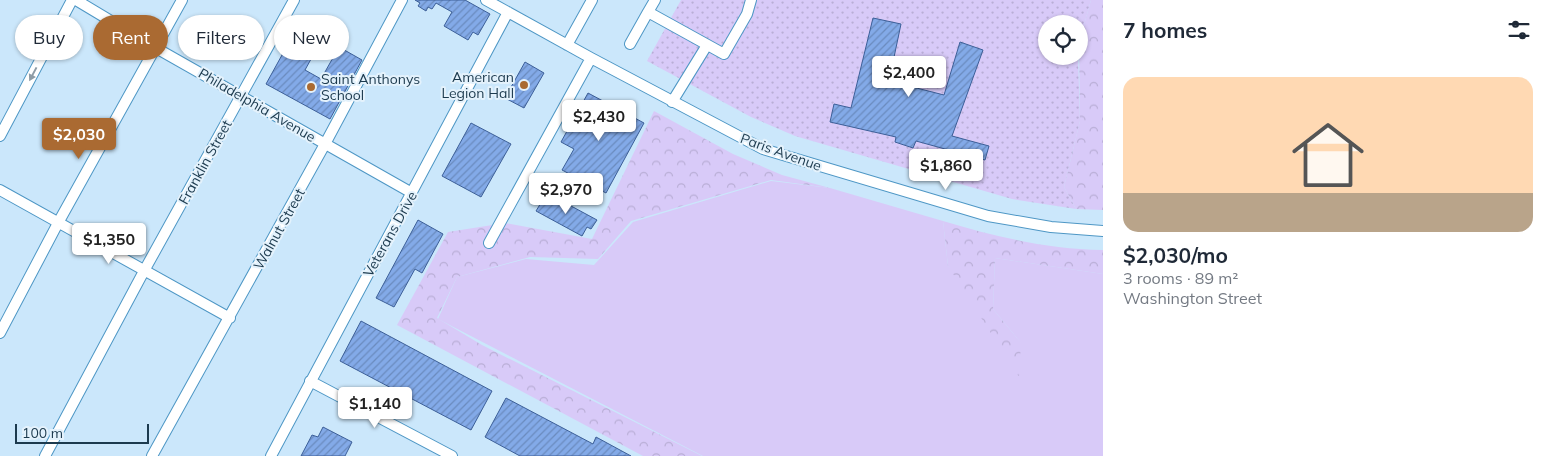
<!DOCTYPE html>
<meta charset="utf-8">
<style>
body{margin:0;font-family:Mulish,sans-serif;background:#f6f6f7;color:#1f2937;height:100vh;display:flex;flex-direction:column;font-size:19px;white-space:nowrap}
*{box-sizing:border-box;margin:0}
p{font-size:16px;color:#747a83}
.icon{flex:none;width:28px;height:28px;fill:none;stroke:currentColor;stroke-width:2;stroke-linecap:round;stroke-linejoin:round}
.map{position:relative;flex:1;overflow:hidden}
.side{display:flex;flex-direction:column;background:#fff;width:450px}
.side>*{flex:none}
.guide{position:absolute;left:15px;top:15px;width:475px;height:45px;display:flex;gap:10px}
.fabs{position:absolute;left:1038px;top:15px;display:grid;gap:10px}
.fabs a{display:grid;place-items:center;width:50px;height:50px;border-radius:50%;background:#fff;box-shadow:0 1px 4px #0004;font-size:25px}
.scale{position:absolute;left:15px;bottom:12px;width:134px;box-sizing:border-box;padding-left:5px;border:2px solid #1c3a4e;border-top:0;font-size:14px;line-height:18px;white-space:nowrap;color:#1c3a4e;-webkit-text-stroke:4px #e4f2fc;paint-order:stroke}
.price{position:absolute;translate:-50% -42px;padding:0 11px;border-radius:5px;background:#fff;color:#222;font-size:16px;line-height:32px;filter:drop-shadow(0 1px 2px #0008)}
.price::after{content:'';position:absolute;left:50%;top:30px;width:15px;height:11px;margin-left:-8px;background:inherit;clip-path:polygon(0 0,100% 0,50% 100%)}
.price.selected{background:#aa6a32;color:#fff}
ul{padding:0;list-style:none}
li{display:grid;align-content:center;gap:10px;height:265px;padding:0 20px}
li+li{border-top:1px solid #e0e1e3}
li span{display:grid;place-items:center;height:155px;border-radius:15px;color:#555}
li>.icon{margin-inline-start:auto}
span .icon{width:90px;height:90px;fill:#fffc;stroke-width:1}
li b{font-size:21px}
h2{display:flex;justify-content:space-between;align-items:center;height:60px;padding:0 20px;font-size:21px}
.chip{padding:0 18px;border-radius:22px;background:#fff;box-shadow:0 1px 4px #0004;font-size:18px;line-height:45px}
.chip.selected{background:#aa6a32;color:#fff}
main{display:flex;flex:1;min-height:0}
.map>svg:first-child{display:block}
.grass{fill:#d8caf8}
.forest{fill:url(#forest-crowns)}
.park{fill:url(#park-dots)}
.building{fill:url(#building-hatch);stroke:#3c5f98}
.lines{fill:none;stroke-linecap:round;stroke-linejoin:round}
.minor-casing{stroke:#4e97c5;stroke-width:12}
.minor{stroke:#fff;stroke-width:10}
.oneway{fill:#8e9ca6}
.poi-dot{fill:#aa6a32;stroke:#e4f2fc;stroke-width:2}
.labels{text-anchor:middle;stroke-width:4;stroke-linejoin:round;paint-order:stroke}
.poi-label{font-size:14px;fill:#1c3a4e;stroke:#e4f2fc;text-anchor:end}
.street-label{font-size:14px;fill:#1c3a4e;stroke:#e4f2fc}
</style>
<main>
<div class="map">
<svg width="1103" height="456" viewBox="0 0 1103 456">
<defs>
<pattern id="forest-crowns" width="20" height="18" patternUnits="userSpaceOnUse" patternTransform="scale(1.25)"><rect width="20" height="18" fill="#d8caf8"/><path d="M2 6a3 3 0 1 1 6 0M12 15a3 3 0 1 1 6 0" fill="none" stroke="#b9aed6"/></pattern>
<pattern id="park-dots" width="8" height="8" patternUnits="userSpaceOnUse" patternTransform="scale(1.25)"><rect width="8" height="8" fill="#d8caf8"/><path d="M2 2h.1M6 6h.1" fill="none" stroke="#b9aed6" stroke-width="1.8" stroke-linecap="round"/></pattern>
<pattern id="building-hatch" width="6" height="6" patternUnits="userSpaceOnUse" patternTransform="scale(1.25)"><rect width="6" height="6" fill="#83aae8"/><path d="M-1 1l2-2M0 6l6-6M5 7l2-2" fill="none" stroke="#6a8bbe"/></pattern>
</defs>
<rect width="100%" height="100%" fill="#cbe7fb"/>
<path class="grass" d="M 771,181 L 830,188 L 943,221 L 948,266 L 1021,343 L 993,309 L 995,258 L 1103,274 L 1103,456 L 703,456 L 438,319 L 457,277 L 526,259 L 594,265 L 633,222 Z"/>
<path class="forest" d="M 1091,0 L 1103,0 L 1103,210 L 1076,209 L 1064,187 L 1080,121 L 1079,43 Z
M 654,111 L 733,154 L 782,175 L 830,188 L 771,180 L 631,221 L 598,259 L 530,257 L 457,277 L 437,318 L 482,345 L 702,456 L 643,456 L 397,325 L 448,232 L 505,223 L 592,239 Z
M 943,221 C 997,237 1046,249 1103,250 L 1103,274 L 995,258 L 993,309 L 1021,343 L 1019,377 L 948,266 Z"/>
<path class="park" d="M 681,0 L 1091,0 L 1079,43 L 1079,24 L 1046,24 L 1046,56 L 1078,56 L 1080,121 L 1064,187 L 1076,209 L 1012,199 L 795,136 L 751,117 L 647,61 Z"/>
<path class="building" d="M 415,0 L 465,0 L 490,14 L 478,35 L 473,32 L 468,40 L 444,26 L 452,12 L 436,3 L 432,9 L 428,7 L 426,11 L 418,6 L 420,3 Z
M 873,18 L 901,24 L 889,81 L 944,95 L 960,42 L 983,50 L 952,136 L 989,146 L 985,160 L 916,141 L 913,148 L 895,142 L 896,137 L 830,122 L 834,104 L 851,108 Z
M 298,26 L 322,39 L 305,70 L 321,79 L 339,47 L 362,60 L 330,119 L 266,84 Z
M 525,62 L 544,73 L 524,108 L 505,98 Z
M 588,93 L 644,123 L 606,193 L 562,170 L 574,149 L 561,142 Z
M 471,123 L 511,144 L 481,197 L 442,176 Z
M 547,193 L 597,220 L 591,229 L 587,227 L 582,236 L 536,211 Z
M 418,220 L 443,234 L 422,273 L 415,269 L 394,307 L 376,298 Z
M 361,321 L 492,391 L 471,430 L 340,361 Z
M 506,398 L 593,444 L 596,437 L 631,456 L 520,456 L 485,437 Z
M 323,427 L 352,442 L 345,456 L 301,456 L 312,435 L 318,437 Z"/>
<g class="lines">
<g class="minor-casing">
<path id="minor" d="M 76,0 L 156,48 L 412,193
M 486,0 L 591,58 L 763,149 L 988,216 L 1051,227 L 1103,231
M 655,0 L 648,12 L 724,54 L 747,14 L 751,0
M 630,44 L 648,12
M 567,45 L 592,0
M 672,102 L 707,45
M 0,136 L 72,0
M 0,190 L 230,318
M 489,243 L 591,58
M 0,333 L 58,223 L 182,0
M 310,381 L 452,456
M 45,456 L 144,271 L 294,0
M 152,456 L 325,144 L 402,0
M 271,456 L 508,12"/>
</g>
<use href="#minor" class="minor"/>
</g>
<defs><path id="oneway-solid" d="M-6-.8H1V-3.2L6.5 0L1 3.2V.8H-6Z" transform="scale(1.25)"/></defs>
<use class="oneway" href="#oneway-solid" transform="translate(33 74) rotate(118)"/>
<g class="poi-dot">
<circle cx="524" cy="85" r="5"/>
<circle cx="311" cy="87" r="5"/>
</g>
<g class="labels">
<g class="poi-label">
<text x="514" y="82">American<tspan x="514" dy="16">Legion Hall</tspan></text>
<text x="321" y="84" text-anchor="start">Saint Anthonys<tspan x="321" dy="16">School</tspan></text>
</g>
<g class="street-label">
<text transform="translate(257 105) rotate(30)" y="5">Philadelphia Avenue</text>
<text transform="translate(781 152) rotate(20)" y="5">Paris Avenue</text>
<text transform="translate(205 162) rotate(-61)" y="5">Franklin Street</text>
<text transform="translate(279 229) rotate(-61)" y="5">Walnut Street</text>
<text transform="translate(390 234) rotate(-61)" y="5">Veterans Drive</text>
</g>
</g>
</svg>
<div class="fabs">
<a><svg class="icon" aria-label="locate" viewBox="0 0 24 24"><circle cx="12" cy="12" r="6"/><path d="M12 2v4M12 18v4M2 12h4M18 12h4"/></svg></a>
</div>
<div class="scale">100 m</div>
<b class="price" style="left:909px;top:98px">$2,400</b>
<b class="price" style="left:599px;top:142px">$2,430</b>
<b class="price selected" style="left:79px;top:160px">$2,030</b>
<b class="price" style="left:946px;top:191px">$1,860</b>
<b class="price" style="left:566px;top:215px">$2,970</b>
<b class="price" style="left:109px;top:265px">$1,350</b>
<b class="price" style="left:375px;top:429px">$1,140</b>
<div class="guide">
<a class="chip">Buy</a>
<a class="chip selected">Rent</a>
<a class="chip">Filters</a>
<a class="chip">New</a>
</div>
</div>
<section class="side">
<h2>7 homes<svg class="icon" aria-label="filters" viewBox="0 0 24 24"><path d="M4 7h16M4 17h16"/><circle cx="9" cy="7" r="2"/><circle cx="15" cy="17" r="2"/></svg></h2>
<ul>
<li><span style="background:linear-gradient(#ffd9b3 75%,#b9a48a 0)"><svg class="icon" aria-label="home" viewBox="0 0 24 24"><path d="M3 11l9-7 9 7M6 9v11h12V9"/></svg></span><div><b>$2,030/mo</b><p>3 rooms · 89 m²</p><p>Washington Street</p></div></li>
</ul>
</section>
</main>
